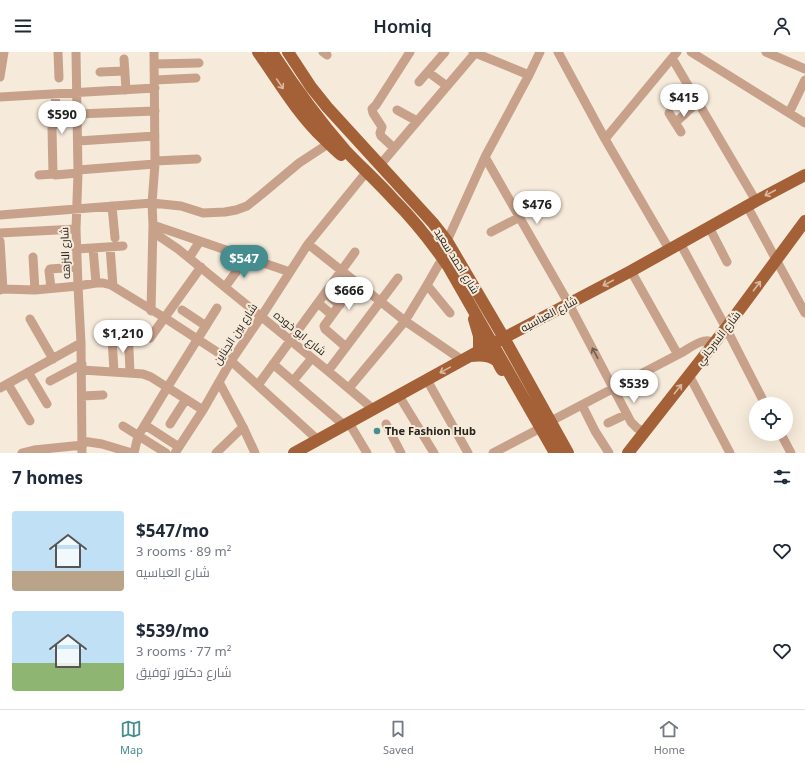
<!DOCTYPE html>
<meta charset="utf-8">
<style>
body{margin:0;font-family:"Noto Sans",Cairo,sans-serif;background:#f2f2f3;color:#1f2937;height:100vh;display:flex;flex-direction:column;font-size:15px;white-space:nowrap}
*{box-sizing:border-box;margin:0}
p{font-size:13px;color:#747a83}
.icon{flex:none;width:22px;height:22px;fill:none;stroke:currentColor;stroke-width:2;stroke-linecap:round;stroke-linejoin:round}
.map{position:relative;height:401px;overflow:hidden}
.details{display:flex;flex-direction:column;background:#fff;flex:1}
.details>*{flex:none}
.tools{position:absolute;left:749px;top:345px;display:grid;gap:8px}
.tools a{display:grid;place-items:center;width:44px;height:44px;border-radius:50%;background:#fff;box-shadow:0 4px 16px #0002;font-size:20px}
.price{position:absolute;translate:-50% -34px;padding:0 9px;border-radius:14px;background:#fff;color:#222;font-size:13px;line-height:26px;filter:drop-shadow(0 1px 2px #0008)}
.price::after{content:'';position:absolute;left:50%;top:24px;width:12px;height:9px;margin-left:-6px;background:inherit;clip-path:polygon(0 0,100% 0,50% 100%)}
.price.active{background:#458d8f;color:#fff}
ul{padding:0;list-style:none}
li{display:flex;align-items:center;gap:12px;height:100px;padding:0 12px}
li span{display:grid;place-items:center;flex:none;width:112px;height:80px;border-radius:4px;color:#555}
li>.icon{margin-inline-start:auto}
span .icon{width:48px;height:48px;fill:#fffc;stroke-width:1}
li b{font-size:17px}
h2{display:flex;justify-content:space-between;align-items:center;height:48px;padding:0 12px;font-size:17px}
header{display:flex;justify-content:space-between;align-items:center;height:52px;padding:0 12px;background:#fff;font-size:18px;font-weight:600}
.tab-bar{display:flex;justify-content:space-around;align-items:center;height:56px;border-top:1px solid #e0e1e3;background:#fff;font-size:11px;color:#747a83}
.tab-bar a{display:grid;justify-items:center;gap:2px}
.tab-bar .active{color:#458d8f}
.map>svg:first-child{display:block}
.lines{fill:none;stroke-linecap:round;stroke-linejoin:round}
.minor{stroke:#c8a18b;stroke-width:9}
.major{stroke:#a46036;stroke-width:12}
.oneway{stroke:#d9baa1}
.oneway2{stroke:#6f5c4e}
.poi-dot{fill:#458d8f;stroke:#f6eada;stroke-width:1.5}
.labels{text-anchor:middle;stroke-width:4;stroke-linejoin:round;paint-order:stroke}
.street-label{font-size:11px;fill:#27231d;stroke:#f6eada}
.poi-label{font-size:11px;font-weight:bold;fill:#27231d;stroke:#f6eada;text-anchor:start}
</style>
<header><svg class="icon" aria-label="menu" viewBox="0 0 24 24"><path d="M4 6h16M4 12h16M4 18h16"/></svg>Homiq<svg class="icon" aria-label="person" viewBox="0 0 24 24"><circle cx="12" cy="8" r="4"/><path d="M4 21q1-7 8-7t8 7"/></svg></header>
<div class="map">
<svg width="805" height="401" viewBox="0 0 805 401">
<rect width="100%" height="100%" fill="#f6eada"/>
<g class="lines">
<path class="minor" d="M 58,0 L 59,26
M 76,0 L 78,121 L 76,177 L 78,234 L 81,291 L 82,401
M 323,0 L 327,3
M 473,0 L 529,23
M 558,0 L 605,87 L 669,197
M 691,0 L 805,71
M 766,0 L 805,17
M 672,6 L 756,149
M 124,7 L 126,38
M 154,12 L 199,11
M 100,20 L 125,19
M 428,20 L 447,34
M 0,25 L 4,0
M 155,28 L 196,26
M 419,30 L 445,0
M 55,42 L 57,67 L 52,76 L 53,122 L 55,123 L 78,121
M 0,45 L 155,36
M 397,58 L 417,69
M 669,61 L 681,80
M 789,61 L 805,28
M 77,62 L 155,59
M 57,67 L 77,66
M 675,71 L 698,50
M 605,87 L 677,0
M 78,89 L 155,84
M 394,96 L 381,84 L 380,81 L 382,75 L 373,61 L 372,57 L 376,53 L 410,0
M 485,105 L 569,252 L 631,370 L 637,376 L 644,380
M 155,109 L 197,107
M 380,113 L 476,0
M 78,118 L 155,112
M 39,123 L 54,122
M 112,154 L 115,186
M 747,154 L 805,261
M 0,163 L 152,151 L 181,154 L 203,161 L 225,160 L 236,158 L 247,154 L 262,142 L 299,111 L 328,92
M 153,173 L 290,220
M 709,175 L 727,210
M 153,180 L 178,197 L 328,319 L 373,357
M 491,180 L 520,165
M 0,181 L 76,177
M 0,189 L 3,237
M 447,189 L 485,105 L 529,23 L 540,0
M 680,191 L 726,276 L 765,352
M 308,192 L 405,269 L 462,308
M 110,195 L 113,234
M 93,196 L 96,231
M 76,197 L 123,194
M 33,205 L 35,238
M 189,206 L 200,189
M 631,219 L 677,301 L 679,302 L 681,301 C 690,296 704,284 714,291
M 427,233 L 450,261
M 225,235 L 247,205
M 51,236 L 49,219 L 50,217 L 77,215
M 0,238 L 3,237 L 35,238 L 78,234 L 96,231 L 103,231 L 111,233 L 165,266 L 231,309 L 318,388
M 325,241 L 340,253
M 318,251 L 332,263
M 182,258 L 206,274
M 151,259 L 153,173 L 152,151 L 155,112 L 154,0
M 30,267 L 53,307
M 112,287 L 114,319
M 346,295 L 325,277 L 324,274 L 356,230
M 273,312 L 344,373
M 82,318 L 143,322 L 151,325 L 203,358
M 328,319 L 398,226
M 28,320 L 47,352
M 130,320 L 128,276 L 130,275 L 150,286 L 201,215
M 689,323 L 730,401
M 427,328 L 468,401
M 50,329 L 82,312
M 293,329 L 312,306
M 219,330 L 243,375 L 255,401
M 8,332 L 30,369
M 258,333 L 355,200
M 0,336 L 81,291
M 349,336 L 405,269 L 427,233 L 439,212
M 82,344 L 103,343
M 401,347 L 434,401
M 582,353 L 595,379 L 609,401
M 551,369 L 679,302
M 349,371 L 367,401
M 608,371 L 627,362
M 170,372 L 186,347
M 386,372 L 401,401
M 145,373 L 179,395
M 123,374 L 166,401
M 781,382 L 791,401
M 82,389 L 102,392 L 132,401
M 22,401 L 34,398 L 83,393
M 134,401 L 138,384 L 167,336 L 217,256
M 175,401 L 203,358 L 231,309 L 261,265 L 290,220 L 308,192 L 364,123
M 216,401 L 243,375
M 493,401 L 535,379"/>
<path class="major" d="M 258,0 C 279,30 297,61 323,86 C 329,92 335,98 341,103
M 272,0 C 294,34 318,67 345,98 C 361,115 378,130 394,148 C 414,168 432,191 448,214 L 555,401
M 288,0 L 311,35 L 327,55 L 433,171 L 447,189 L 504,286 L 568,401
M 474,267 L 479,284 L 479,299
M 471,304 C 479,303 490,303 497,309 C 499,312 500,315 502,318
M 294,401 L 479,299 L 631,219 L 756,149 L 805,123
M 628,401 L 726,276 L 805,169"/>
</g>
<defs><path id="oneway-shaft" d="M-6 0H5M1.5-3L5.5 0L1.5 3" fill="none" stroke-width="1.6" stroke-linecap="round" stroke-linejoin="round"/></defs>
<g class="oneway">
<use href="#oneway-shaft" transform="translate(280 32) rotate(56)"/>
<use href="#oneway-shaft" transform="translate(770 141) rotate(152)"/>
<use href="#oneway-shaft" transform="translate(608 231) rotate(152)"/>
<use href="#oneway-shaft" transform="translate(757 234) rotate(-53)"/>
<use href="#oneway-shaft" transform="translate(445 318) rotate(151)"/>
<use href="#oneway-shaft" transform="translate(678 337) rotate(-52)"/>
</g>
<use class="oneway2" href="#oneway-shaft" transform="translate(595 301) rotate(-118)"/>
<circle class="poi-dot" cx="377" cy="379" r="4"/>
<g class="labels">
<g class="street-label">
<text transform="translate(65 201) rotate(-92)" y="4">شارع النزهه</text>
<text transform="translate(457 209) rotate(58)" y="4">شارع احمد سعيد</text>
<text transform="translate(549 262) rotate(-28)" y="4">شارع العباسيه</text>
<text transform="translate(300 281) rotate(39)" y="4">شارع ابو خوده</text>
<text transform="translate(235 282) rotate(-57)" y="4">شارع بين الجناين</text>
<text transform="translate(718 286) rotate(-52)" y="4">شارع السرجاني</text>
</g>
<g class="poi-label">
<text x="385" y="383">The Fashion Hub</text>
</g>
</g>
</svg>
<div class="tools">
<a><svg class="icon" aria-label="locate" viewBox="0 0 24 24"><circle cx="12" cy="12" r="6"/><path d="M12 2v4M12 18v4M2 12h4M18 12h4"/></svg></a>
</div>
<b class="price" style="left:684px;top:66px">$415</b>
<b class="price" style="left:62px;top:83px">$590</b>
<b class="price" style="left:537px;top:173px">$476</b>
<b class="price active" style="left:244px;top:227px">$547</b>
<b class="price" style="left:349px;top:259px">$666</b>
<b class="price" style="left:123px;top:302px">$1,210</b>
<b class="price" style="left:634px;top:352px">$539</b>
</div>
<section class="details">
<h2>7 homes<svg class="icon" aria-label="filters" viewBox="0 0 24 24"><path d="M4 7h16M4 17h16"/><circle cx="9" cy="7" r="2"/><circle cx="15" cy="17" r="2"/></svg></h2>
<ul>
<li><span style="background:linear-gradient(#bfe0f5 75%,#b9a48a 0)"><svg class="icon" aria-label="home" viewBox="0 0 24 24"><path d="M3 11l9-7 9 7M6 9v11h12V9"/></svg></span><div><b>$547/mo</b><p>3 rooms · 89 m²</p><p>شارع العباسيه</p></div><svg class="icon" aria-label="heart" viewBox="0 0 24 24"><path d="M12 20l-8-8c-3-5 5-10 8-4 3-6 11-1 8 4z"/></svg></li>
<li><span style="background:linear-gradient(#bfe0f5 65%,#8fb573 0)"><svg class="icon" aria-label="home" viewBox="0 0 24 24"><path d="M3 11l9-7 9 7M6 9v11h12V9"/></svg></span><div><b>$539/mo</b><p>3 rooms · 77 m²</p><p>شارع دكتور توفيق</p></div><svg class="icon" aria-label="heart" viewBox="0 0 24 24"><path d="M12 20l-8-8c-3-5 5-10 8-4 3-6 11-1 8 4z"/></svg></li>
</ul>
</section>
<nav class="tab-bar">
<a class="active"><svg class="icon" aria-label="map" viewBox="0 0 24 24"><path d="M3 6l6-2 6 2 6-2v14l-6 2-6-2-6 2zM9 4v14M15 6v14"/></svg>Map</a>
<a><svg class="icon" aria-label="saved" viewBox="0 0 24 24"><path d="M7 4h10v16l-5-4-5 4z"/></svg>Saved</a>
<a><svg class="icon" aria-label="home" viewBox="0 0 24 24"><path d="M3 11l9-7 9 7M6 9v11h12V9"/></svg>Home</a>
</nav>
